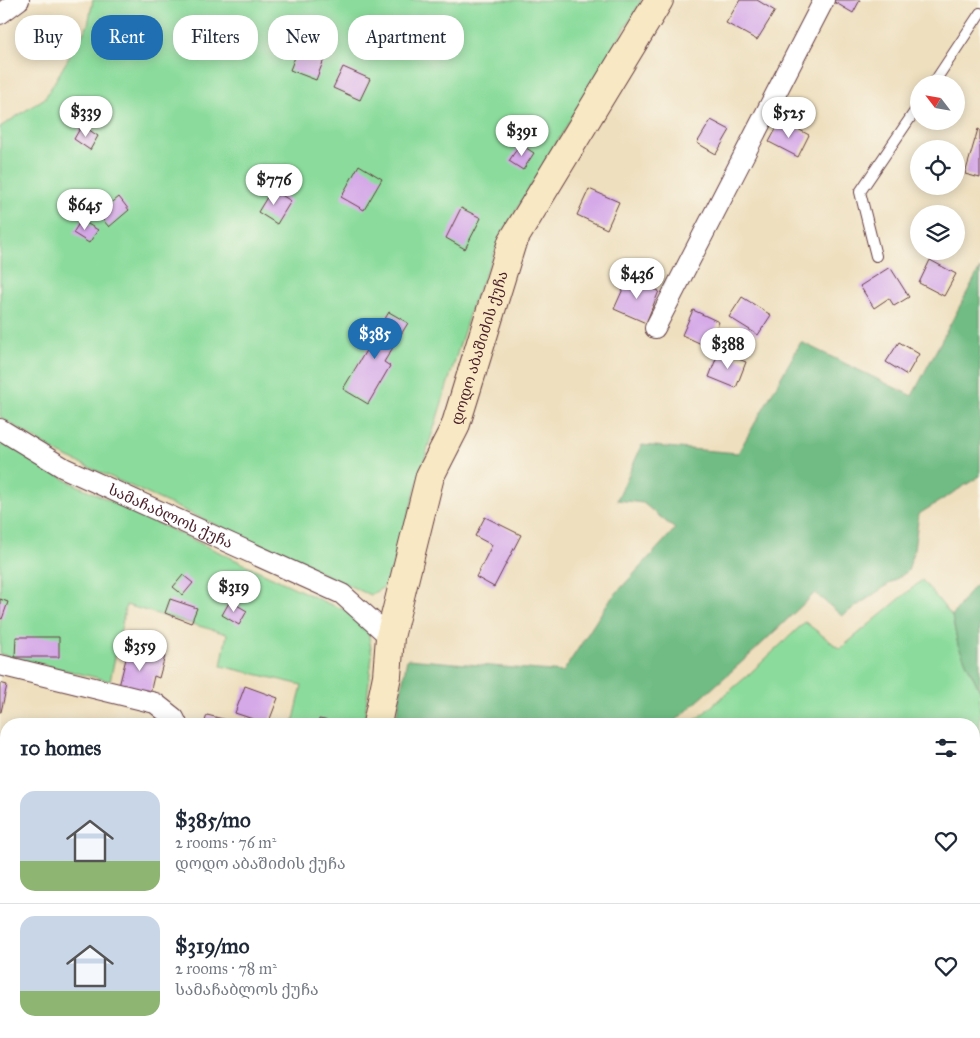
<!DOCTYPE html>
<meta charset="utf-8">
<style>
body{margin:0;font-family:"IM FELL Great Primer","Noto Serif Georgian",serif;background:#f6f6f7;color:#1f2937;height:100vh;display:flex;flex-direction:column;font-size:19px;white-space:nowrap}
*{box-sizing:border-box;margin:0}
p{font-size:16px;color:#747a83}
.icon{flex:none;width:28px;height:28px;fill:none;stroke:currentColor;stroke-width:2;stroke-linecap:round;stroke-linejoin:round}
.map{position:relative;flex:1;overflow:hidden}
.panel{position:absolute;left:0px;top:718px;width:980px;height:321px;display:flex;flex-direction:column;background:#fff;border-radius:20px 20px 0 0;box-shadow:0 2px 12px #0003}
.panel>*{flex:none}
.hud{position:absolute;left:15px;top:15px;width:500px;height:45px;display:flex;gap:10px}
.needle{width:32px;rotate:301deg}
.tools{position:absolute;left:910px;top:75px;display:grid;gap:10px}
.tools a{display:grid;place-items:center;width:55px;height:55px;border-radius:50%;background:#fff;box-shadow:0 2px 12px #0003;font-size:25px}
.price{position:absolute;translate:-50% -42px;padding:0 11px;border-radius:18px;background:#fff;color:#222;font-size:16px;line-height:32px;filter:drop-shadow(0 1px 2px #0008)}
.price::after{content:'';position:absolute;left:50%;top:30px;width:15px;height:11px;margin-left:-8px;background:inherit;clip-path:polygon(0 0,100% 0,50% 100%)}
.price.selected{background:#1f6fb2;color:#fff}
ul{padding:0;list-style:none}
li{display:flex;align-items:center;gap:15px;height:125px;padding:0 20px}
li+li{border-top:1px solid #e0e1e3}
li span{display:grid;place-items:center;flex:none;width:140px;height:100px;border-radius:15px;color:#555}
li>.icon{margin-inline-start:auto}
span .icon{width:60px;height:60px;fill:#fffc;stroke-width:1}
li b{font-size:21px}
h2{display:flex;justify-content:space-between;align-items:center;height:60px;padding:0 20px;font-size:21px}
.chip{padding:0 18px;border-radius:20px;background:#fff;box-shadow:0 2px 12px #0003;font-size:18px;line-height:45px}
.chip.selected{background:#1f6fb2;color:#fff}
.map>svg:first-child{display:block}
.green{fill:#8bdc9c;stroke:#6a7e64}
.forest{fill:#70bc84;stroke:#5d6e58}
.building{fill:#d5a9e8}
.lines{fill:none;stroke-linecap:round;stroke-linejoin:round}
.lane-casing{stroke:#633c41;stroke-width:12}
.street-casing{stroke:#633c41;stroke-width:22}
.secondary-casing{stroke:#633c41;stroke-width:30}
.lane{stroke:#fff;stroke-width:10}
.street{stroke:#fff;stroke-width:20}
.secondary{stroke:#f8e8c3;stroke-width:28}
.labels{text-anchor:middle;stroke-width:4.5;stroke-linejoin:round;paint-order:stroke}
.street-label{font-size:15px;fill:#4a1f2b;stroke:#fbf7ec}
</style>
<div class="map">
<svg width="980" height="1038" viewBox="0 0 980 1038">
<rect width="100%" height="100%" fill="#fbf7ec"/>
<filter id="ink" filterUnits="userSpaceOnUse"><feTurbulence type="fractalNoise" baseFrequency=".02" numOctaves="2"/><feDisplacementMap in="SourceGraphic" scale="10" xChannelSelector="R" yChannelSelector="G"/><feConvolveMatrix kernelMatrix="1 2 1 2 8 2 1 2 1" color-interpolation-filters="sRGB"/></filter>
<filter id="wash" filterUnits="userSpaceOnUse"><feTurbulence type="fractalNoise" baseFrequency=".0096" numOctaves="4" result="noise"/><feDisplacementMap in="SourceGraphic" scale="20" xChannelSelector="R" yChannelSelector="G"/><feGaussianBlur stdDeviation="1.12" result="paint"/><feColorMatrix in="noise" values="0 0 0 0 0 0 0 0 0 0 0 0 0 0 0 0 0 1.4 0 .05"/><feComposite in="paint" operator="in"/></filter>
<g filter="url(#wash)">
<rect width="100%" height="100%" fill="#eedfbe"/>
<path class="green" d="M 93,0 L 642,0 L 505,229 L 473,302 L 429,444 L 394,564 L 384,587 L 370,595 L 58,453 L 0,417 L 0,127 L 45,98 L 88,25 Z
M 0,438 L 66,480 L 327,603 L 348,611 L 368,629 L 372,656 L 364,724 L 293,724 L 302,685 L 221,666 L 227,634 L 126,605 L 110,681 L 0,654 Z
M 922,580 L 952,616 L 958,645 L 980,691 L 980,962 L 974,960 L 974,724 L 691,724 L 746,677 L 805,622 L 840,649 Z
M 166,1032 L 268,1032 L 268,1038 L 163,1038 Z
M 630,1033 L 630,1032 L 726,1033 L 716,1038 L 626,1038 Z
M 746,1033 L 808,1033 L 797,1038 L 749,1038 Z"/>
<path class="forest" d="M 980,268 L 980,476 L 919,514 L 914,549 L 908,571 L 842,616 L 815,593 L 752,653 L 672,724 L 395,724 L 407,659 L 563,672 L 609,601 L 675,529 L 643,503 L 617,500 L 642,445 L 738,453 L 801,342 L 912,396 Z
M 980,582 L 980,691 L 958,645 L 952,616 L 973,587 Z
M 974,960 L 980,962 L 980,1038 L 797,1038 L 808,1032 L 974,1032 Z"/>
<g id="blocks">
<path class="building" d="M 740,0 L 757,0 L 775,11 L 757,40 L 726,23 Z
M 831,0 L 860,0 L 853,13 Z
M 306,29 L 332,39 L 316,80 L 290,70 Z
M 343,67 L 370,79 L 360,100 L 333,88 Z
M 711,120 L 730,130 L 716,154 L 697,143 Z
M 781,120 L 809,135 L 798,157 L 769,142 Z
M 82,125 L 98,136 L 90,150 L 74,139 Z
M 978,129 L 980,130 L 980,178 L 965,174 Z
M 520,144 L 534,153 L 523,170 L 509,161 Z
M 359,165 L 382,179 L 364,210 L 341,197 Z
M 272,189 L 291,201 L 277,224 L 258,212 Z
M 589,189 L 619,202 L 607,229 L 577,215 Z
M 119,197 L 129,210 L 109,227 L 98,214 Z
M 461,208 L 481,218 L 465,249 L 446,238 Z
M 81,220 L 98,230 L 89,243 L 73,233 Z
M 930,260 L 956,274 L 944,296 L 919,283 Z
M 890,267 L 909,297 L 894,306 L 889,298 L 874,308 L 860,286 Z
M 628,278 L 659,291 L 646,323 L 614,309 Z
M 742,297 L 771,315 L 758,335 L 729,317 Z
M 693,310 L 719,322 L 708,347 L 682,335 Z
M 389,312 L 408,323 L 384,362 L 390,366 L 368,404 L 343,389 Z
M 899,342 L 919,354 L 907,375 L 886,362 Z
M 719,351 L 746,362 L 736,388 L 709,377 Z
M 485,517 L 521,535 L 494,587 L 476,577 L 492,545 L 475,536 Z
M 183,575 L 193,583 L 183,595 L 173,587 Z
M 0,599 L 8,602 L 2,619 L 0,618 Z
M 170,599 L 197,608 L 191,623 L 165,613 Z
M 230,601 L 247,611 L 239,625 L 222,615 Z
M 16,637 L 59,637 L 59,657 L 15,657 Z
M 129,647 L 165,656 L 159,678 L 154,676 L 149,698 L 118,690 Z
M 0,683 L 7,685 L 1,712 L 0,712 Z
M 245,686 L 278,698 L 268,724 L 235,713 Z
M 207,715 L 231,721 L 231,724 L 204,724 Z
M 319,719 L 341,723 L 341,724 L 318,724 Z
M 11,1032 L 53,1032 L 53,1038 L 11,1038 Z
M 95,1032 L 126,1032 L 129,1034 L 127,1038 L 92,1038 Z"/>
</g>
</g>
<g filter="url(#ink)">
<use href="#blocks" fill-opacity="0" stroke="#633c41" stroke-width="1"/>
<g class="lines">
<g class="lane-casing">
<path id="lane" d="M 933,84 L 980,13
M 876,256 L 860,192 L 919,105"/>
</g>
<g class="street-casing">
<g id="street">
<path d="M 0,14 L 19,0"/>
<path d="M 655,328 L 824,0"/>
<path id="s1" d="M 0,429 L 64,468 L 342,594 L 390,637"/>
<path d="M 0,665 L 155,703 L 174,718 L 177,724"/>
<path d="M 0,830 L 6,832"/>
<path d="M 571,1032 L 573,1038"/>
<path d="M 79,1038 L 81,1032"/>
</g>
</g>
<g class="secondary-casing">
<g id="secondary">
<path id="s2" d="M 377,724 L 387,676 L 390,637 L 430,476 L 455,427 L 512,242 L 659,0"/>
<path d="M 289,1038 L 290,1032"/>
</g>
</g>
<use href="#lane" class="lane"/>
<use href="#street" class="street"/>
<use href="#secondary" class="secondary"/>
</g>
</g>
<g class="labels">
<g class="street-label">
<text dy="5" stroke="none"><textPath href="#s2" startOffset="392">დოდო აბაშიძის ქუჩა</textPath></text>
<text dy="5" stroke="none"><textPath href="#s1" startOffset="192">სამაჩაბლოს ქუჩა</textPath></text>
</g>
</g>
</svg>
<div class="tools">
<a><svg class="needle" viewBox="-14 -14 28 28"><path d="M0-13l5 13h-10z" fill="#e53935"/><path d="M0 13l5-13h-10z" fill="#747a83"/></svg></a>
<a><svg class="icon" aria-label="locate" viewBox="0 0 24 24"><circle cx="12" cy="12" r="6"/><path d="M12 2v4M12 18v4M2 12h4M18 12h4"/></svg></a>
<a><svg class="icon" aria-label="layers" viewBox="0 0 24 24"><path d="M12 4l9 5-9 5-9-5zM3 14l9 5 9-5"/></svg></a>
</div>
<b class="price" style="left:86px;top:138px">$339</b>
<b class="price" style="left:789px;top:139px">$525</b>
<b class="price" style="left:522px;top:157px">$391</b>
<b class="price" style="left:274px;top:206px">$776</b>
<b class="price" style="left:85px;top:231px">$645</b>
<b class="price" style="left:637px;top:300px">$436</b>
<b class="price selected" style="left:375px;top:360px">$385</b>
<b class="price" style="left:728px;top:370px">$388</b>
<b class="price" style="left:234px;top:613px">$319</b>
<b class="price" style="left:140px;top:672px">$359</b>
<div class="hud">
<a class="chip">Buy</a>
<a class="chip selected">Rent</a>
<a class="chip">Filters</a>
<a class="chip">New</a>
<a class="chip">Apartment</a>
</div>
<section class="panel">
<h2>10 homes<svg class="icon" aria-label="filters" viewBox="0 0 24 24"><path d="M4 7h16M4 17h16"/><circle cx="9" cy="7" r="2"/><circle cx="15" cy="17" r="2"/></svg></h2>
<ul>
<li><span style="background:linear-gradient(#c9d6e8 70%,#8fb573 0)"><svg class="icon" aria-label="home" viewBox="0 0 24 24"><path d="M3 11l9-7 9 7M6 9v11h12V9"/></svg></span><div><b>$385/mo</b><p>2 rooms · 76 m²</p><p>დოდო აბაშიძის ქუჩა</p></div><svg class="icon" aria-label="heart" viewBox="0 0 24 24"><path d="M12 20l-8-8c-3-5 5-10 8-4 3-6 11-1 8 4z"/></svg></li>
<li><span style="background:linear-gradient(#c9d6e8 75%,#8fb573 0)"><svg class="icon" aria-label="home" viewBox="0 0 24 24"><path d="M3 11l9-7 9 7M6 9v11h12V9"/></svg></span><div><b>$319/mo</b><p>2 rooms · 78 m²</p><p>სამაჩაბლოს ქუჩა</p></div><svg class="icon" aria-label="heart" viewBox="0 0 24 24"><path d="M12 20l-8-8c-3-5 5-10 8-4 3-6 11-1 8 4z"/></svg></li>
</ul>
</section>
</div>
